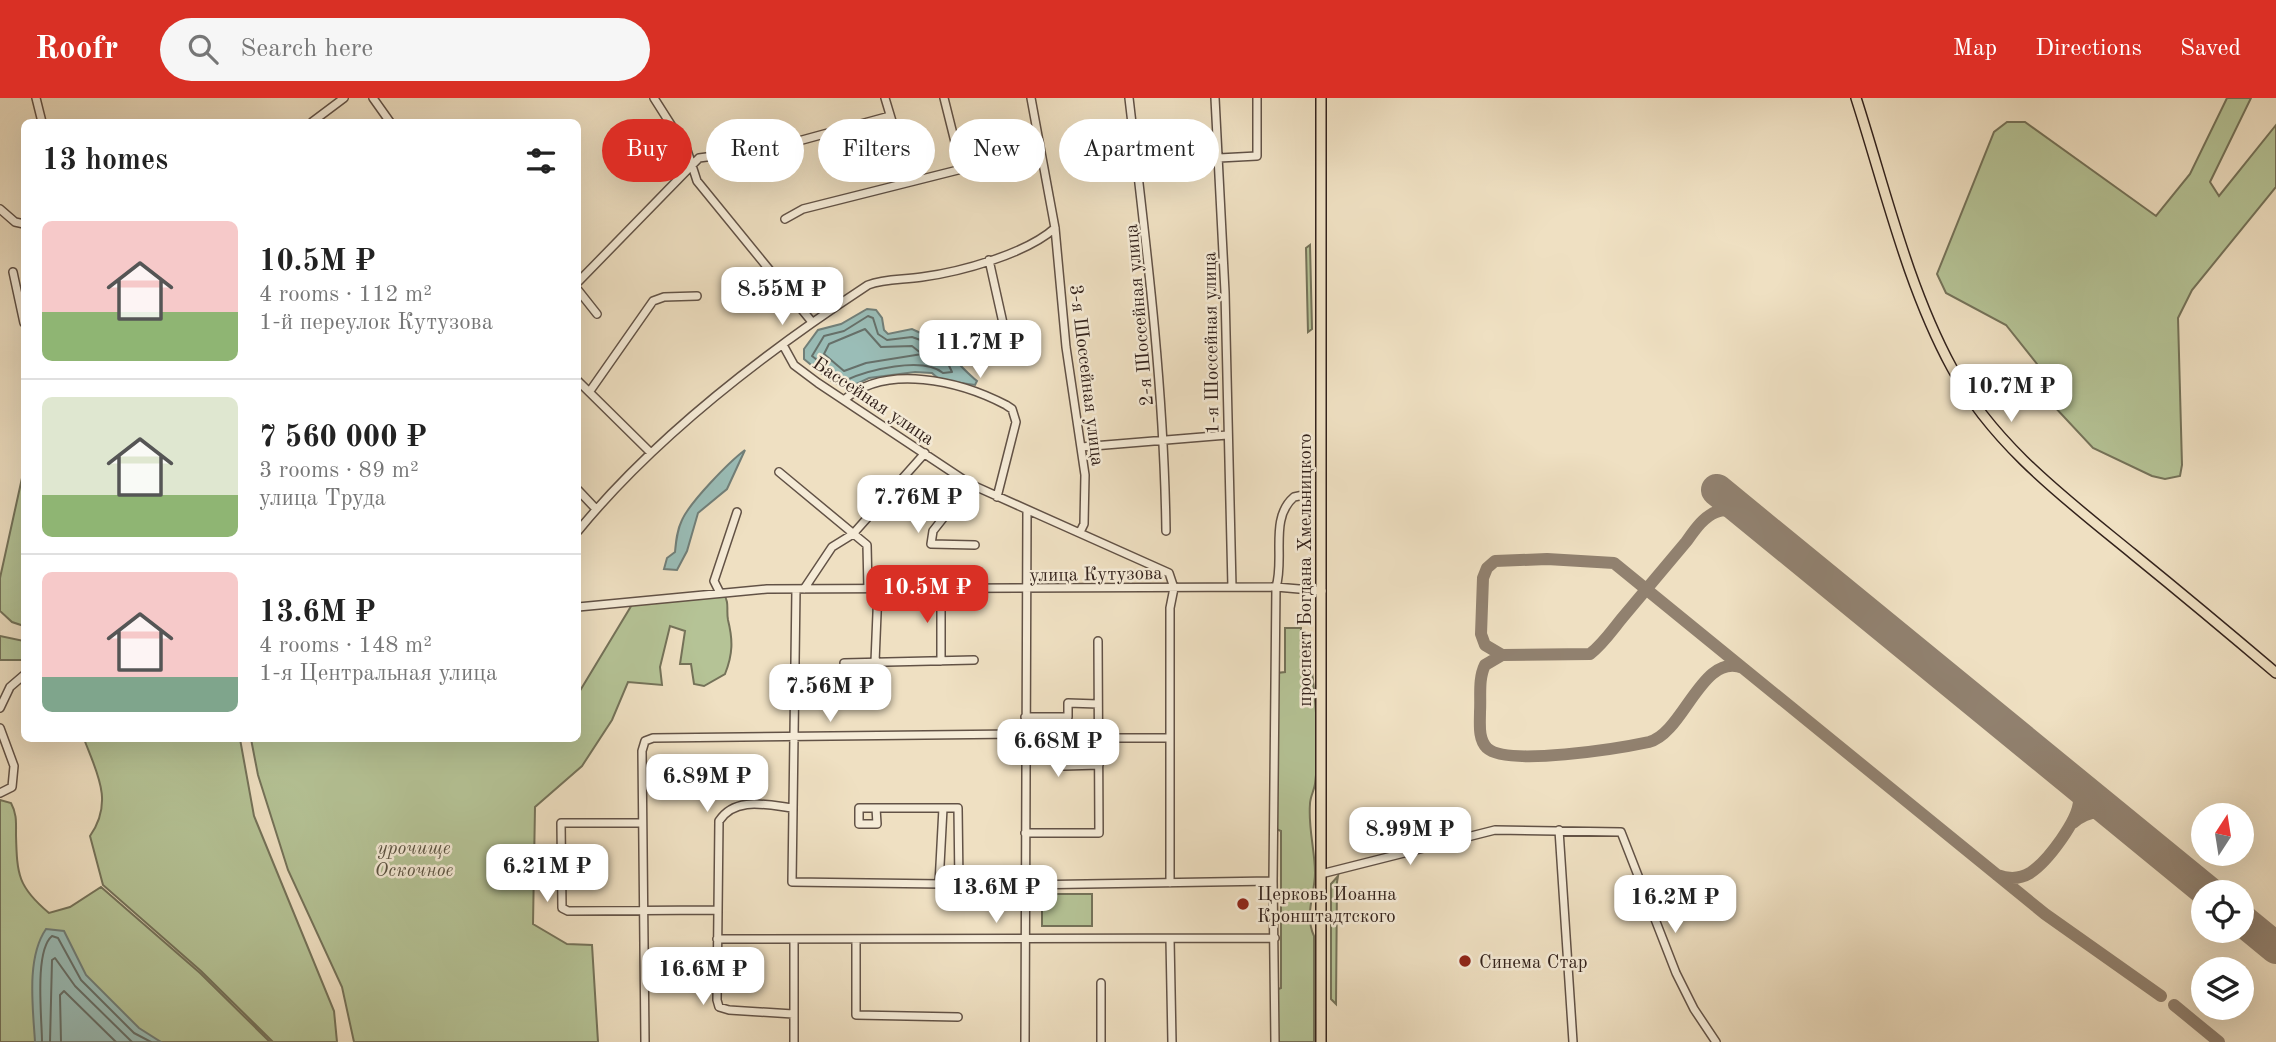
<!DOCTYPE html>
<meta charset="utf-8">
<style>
body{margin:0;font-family:"Old Standard TT",serif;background:#f6f6f6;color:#222;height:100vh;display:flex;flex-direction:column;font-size:26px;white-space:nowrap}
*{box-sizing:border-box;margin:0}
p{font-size:23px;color:#767676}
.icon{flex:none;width:38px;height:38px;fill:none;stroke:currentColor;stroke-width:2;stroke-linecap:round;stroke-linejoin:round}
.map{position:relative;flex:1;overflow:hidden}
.panel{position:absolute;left:21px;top:21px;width:560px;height:623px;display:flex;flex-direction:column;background:#fff;border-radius:10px;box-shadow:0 7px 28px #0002}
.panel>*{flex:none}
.hud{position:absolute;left:602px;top:21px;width:665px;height:63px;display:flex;gap:14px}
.needle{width:46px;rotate:12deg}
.tools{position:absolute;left:2191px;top:705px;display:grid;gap:14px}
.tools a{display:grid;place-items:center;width:63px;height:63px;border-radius:50%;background:#fff;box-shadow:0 7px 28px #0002;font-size:35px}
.price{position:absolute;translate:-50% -60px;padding:0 16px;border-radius:14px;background:#fff;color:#222;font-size:23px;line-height:46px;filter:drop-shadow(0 2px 4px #0008)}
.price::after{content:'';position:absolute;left:50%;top:42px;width:21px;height:16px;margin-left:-10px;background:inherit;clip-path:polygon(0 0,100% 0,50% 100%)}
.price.current{background:#d93025;color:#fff}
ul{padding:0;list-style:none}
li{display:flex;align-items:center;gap:21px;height:175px;padding:0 21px}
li+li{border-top:2px solid #e0e0e0}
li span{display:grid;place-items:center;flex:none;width:196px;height:140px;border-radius:10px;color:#555}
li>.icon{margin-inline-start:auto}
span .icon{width:84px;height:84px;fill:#fffc;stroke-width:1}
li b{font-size:30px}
h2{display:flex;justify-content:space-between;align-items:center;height:84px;padding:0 21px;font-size:30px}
.tag{padding:0 24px;border-radius:32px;background:#fff;box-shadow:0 7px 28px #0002;font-size:24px;line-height:63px}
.tag.current{background:#d93025;color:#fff}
header{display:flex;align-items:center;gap:42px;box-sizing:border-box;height:98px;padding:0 35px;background:#d93025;color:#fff}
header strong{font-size:33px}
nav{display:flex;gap:38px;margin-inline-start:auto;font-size:24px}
.search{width:490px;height:63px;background:#f6f6f6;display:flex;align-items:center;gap:18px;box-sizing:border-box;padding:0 24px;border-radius:38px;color:#767676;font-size:26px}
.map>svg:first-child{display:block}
.green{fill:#b5c396;stroke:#747259;stroke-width:2}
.water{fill:#9abdb7;stroke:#717f79;stroke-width:2}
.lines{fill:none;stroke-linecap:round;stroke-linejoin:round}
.shore{stroke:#66706a;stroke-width:2}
.taxiway{stroke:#91816f;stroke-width:12}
.runway{stroke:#91816f;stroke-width:32}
.minor-casing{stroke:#625246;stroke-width:10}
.major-casing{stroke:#33221c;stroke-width:12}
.minor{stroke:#f5ebd7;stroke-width:7}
.major{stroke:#efe0c2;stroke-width:9}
.poi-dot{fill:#8f2418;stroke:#f5ebd7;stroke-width:2.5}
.labels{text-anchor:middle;stroke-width:5;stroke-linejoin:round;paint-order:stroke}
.street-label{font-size:19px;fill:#33221c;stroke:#f5ebd7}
.park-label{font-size:19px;font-style:italic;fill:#5a5241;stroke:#f5ebd7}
.poi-label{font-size:19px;fill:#33221c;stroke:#f5ebd7;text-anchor:start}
</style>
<header>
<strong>Roofr</strong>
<div class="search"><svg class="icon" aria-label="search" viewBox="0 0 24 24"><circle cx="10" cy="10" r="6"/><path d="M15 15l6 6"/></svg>Search here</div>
<nav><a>Map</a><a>Directions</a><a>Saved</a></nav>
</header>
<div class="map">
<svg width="2276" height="944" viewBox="0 0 2276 944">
<rect width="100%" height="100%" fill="#efe0c2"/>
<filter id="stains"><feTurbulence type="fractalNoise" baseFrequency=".00286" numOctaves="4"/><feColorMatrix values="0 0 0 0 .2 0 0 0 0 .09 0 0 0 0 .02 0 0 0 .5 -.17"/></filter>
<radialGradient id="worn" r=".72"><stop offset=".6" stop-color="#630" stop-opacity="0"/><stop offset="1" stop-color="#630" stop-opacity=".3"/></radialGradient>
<path class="green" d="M 2227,0 L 2251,0 L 2210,84 L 2219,98 L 2276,27 L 2276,89 L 2192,192 L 2178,220 L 2182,367 L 2180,378 L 2165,381 L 2152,378 L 2093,350 L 2051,305 L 2037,266 L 2006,227 L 1946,195 L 1937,176 L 1994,34 L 2007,24 L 2025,24 L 2156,118 L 2190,76 Z
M 1310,147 L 1312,231 L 1308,234 L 1306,150 Z
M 22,380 L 24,382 L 24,528 L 12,524 L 0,513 L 0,480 Z
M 723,495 C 730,505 726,511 728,522 C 733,542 733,556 725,576 L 704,588 L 694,586 L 691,566 L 680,566 L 685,533 L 670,528 L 660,569 L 662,587 L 628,584 L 612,622 L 582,668 L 535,709 L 533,826 L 567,846 L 592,847 L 598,944 L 354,944 L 342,889 L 288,772 L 258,677 L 251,641 L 578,640 L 578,596 L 633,505 Z
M 1285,530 L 1301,530 L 1301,552 L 1309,552 C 1315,593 1321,644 1315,686 C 1314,693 1310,699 1310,706 C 1308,730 1315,752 1315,775 C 1315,796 1304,817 1314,838 L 1314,944 L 1277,944 L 1276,892 L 1281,890 L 1281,733 L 1276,731 L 1277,575 L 1285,574 Z
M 0,538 L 24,543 L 24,562 L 0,562 Z
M 84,641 L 240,641 L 254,718 L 334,913 L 337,944 L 273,944 L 201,873 L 103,787 L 90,738 C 114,704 97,675 84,641 Z
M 0,702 L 11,705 C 17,716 16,725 16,737 C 17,777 18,789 49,815 L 70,809 L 101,789 L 200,875 L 270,944 L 0,944 Z
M 1338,778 L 1337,784 L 1336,906 L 1331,901 L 1331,786 Z
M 1042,796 L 1092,796 L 1092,828 L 1042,828 Z"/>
<path class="water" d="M 867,211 L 876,212 L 882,220 L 884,232 L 888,236 L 912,231 L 925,237 L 944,225 L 956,235 L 951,238 C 949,260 961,269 977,283 L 975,287 L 940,282 L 932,275 L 915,274 L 869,280 L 846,291 L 828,281 L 804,261 L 804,251 L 818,232 L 841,226 Z
M 745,352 L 727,391 L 698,415 L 687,453 L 677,472 L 664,471 L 667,460 L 675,454 C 676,443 677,432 682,422 C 690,404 729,364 745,352 Z
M 46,831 L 64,833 L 86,877 L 139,930 L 161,944 L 35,944 C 33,910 26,860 46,831 Z"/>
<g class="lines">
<path class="shore" d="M 868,218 L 873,220 L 878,236 L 887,242 L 912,239 L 926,244 L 942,238 L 943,255 L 952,274 L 943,275 C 923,258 867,272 844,283 L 812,258 L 824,238 L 844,233 Z
M 865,231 L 881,249 L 912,248 L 922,256 L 866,265 L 844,273 L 824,256 L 829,246 Z
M 42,944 C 42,921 34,853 52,838 L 58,840 L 81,882 L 134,935 L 151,944
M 50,944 L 52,862 L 55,860 L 75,888 L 132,944
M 61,944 L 60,897 L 64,893 L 116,944"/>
<path class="taxiway" d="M 1748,417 C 1738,413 1727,410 1716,414 C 1703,419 1694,433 1686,444 C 1665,469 1644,494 1623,519 C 1613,531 1603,546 1590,556 L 1502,557 L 1485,547 L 1481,536 L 1483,480 L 1487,470 L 1495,463 L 1547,461 L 1614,465 L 2045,816 L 2161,898
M 1502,557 L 1485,567 C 1478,581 1481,599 1480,614 C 1480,626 1478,641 1487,650 C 1507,669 1621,650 1649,644 C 1684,635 1702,553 1743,570
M 2073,725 C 2088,712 2105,711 2121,723
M 1997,777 C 2008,781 2020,781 2030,775 C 2047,764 2080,721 2079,701 L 2069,680
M 2174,907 L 2219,944"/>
<path class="runway" d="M 1717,392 L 2208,794
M 2242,822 L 2276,850"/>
<g class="minor-casing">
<path id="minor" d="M 36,0 L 42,24
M 373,0 L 390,24
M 654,0 L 687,52 L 697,83 L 812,224
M 885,0 L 910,83
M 1031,0 L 1055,130 L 1066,249 L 1085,377 L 1084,426 L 1080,434
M 1129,0 C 1146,145 1164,287 1166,433
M 1215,0 L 1225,194 L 1232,489
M 312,24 L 344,0
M 1219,60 L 1257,58 L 1257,0
M 0,111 L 15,124 L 24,126
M 785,121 L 803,111 L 958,72 L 960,64 L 944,0
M 989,162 L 1003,225
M 13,174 L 24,225
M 578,184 L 699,60 L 773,50 L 890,18
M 578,192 L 597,216
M 783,247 L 794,267 L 818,285 L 970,386 L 1169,475 L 1174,490 L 1170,510 L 1170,785
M 578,283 L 651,355
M 590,293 L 653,203 L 664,199 L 697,198
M 844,302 C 886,265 960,283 1006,307 L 1012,311 L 1016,324 L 997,399
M 1081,349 L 1227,337
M 779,374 L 867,447 L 868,491
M 970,386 L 933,433 L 931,446 L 975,447
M 578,392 L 595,410
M 578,433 C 655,339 766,254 868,187 C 885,180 903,182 922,179 C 960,174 1026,156 1055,130
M 796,491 L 792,784 L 1024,787 L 1273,783
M 804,491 L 832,449 L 853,436 L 925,355
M 941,491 L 941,563
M 720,495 L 714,483 L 737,414
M 578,509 L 767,491 L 1276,489 L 1322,493
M 875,564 L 878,491
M 844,565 L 974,562
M 0,610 L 10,589 L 24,577
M 1025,619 L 1068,619 L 1068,605 L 1098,606
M 0,630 L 14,668 L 12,689 L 0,695
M 1097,640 L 1169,640
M 1025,655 L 1064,654 L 1064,668 L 1099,667
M 876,710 L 877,726 L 859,726 L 859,710 L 958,710 L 959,786
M 642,725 L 561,725 L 562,810 L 568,813 L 717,812
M 1559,732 L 1573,944
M 1025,735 L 1099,735 L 1098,543
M 1321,776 L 1495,732 L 1621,734 L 1676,875 L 1694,911 L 1716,944
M 939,786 L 943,710
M 717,841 L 1275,840
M 856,841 L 856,917 L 958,919
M 1170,841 L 1172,944
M 1101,885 L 1101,944
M 793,916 L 729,912 L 719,909 L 717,902 L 719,723 C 735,698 767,707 793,710
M 645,944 L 642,653 L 645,643 L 653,640 L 1025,636
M 794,944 L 794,841
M 1025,944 L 1027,412
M 1275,944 L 1273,783 L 1276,489 C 1285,461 1269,420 1294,399 L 1308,396"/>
</g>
<g class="major-casing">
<path id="major" d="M 1321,0 L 1321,944
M 1856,0 C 1885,90 1907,187 1952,270 C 1993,347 2067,402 2133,456 C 2181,495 2229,535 2276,575"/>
</g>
<use href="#minor" class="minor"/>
<use href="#major" class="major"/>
</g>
<g class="poi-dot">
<circle cx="1243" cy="806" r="7"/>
<circle cx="1465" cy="863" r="7"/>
</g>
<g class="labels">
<g class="street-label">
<text transform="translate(1138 217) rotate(-95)" y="7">2-я Шоссейная улица</text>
<text transform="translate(1210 245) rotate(-91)" y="7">1-я Шоссейная улица</text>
<text transform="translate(1088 277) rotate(83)" y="7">3-я Шоссейная улица</text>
<text transform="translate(874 302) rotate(34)" y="7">Бассейная улица</text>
<text transform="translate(1304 472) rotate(-90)" y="7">проспект Богдана Хмельницкого</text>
<text transform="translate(1096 475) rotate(-1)" y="7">улица Кутузова</text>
</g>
<g class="park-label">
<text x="414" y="756">урочище<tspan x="414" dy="22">Оскочное</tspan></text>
</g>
<g class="poi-label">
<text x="1257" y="802">Церковь Иоанна<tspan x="1257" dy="22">Кронштадтского</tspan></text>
<text x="1479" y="870">Синема Стар</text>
</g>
</g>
<rect width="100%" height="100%" filter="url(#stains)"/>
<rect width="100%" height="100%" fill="url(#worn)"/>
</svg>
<div class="tools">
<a><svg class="needle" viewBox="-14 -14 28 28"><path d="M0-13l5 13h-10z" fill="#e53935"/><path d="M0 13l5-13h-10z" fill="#767676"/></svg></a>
<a><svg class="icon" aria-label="locate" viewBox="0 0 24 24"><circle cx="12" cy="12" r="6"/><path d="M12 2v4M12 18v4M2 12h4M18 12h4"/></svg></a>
<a><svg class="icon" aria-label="layers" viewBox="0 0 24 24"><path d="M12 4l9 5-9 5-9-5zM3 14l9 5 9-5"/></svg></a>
</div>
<b class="price" style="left:782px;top:229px">8.55M ₽</b>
<b class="price" style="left:980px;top:282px">11.7M ₽</b>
<b class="price" style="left:2011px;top:326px">10.7M ₽</b>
<b class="price" style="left:918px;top:437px">7.76M ₽</b>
<b class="price current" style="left:927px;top:527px">10.5M ₽</b>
<b class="price" style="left:830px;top:626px">7.56M ₽</b>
<b class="price" style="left:1058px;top:681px">6.68M ₽</b>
<b class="price" style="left:707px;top:716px">6.89M ₽</b>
<b class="price" style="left:1410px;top:769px">8.99M ₽</b>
<b class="price" style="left:547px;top:806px">6.21M ₽</b>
<b class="price" style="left:996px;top:827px">13.6M ₽</b>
<b class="price" style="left:1675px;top:837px">16.2M ₽</b>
<b class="price" style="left:703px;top:909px">16.6M ₽</b>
<div class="hud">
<a class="tag current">Buy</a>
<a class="tag">Rent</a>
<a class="tag">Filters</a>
<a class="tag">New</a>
<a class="tag">Apartment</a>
</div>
<section class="panel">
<h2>13 homes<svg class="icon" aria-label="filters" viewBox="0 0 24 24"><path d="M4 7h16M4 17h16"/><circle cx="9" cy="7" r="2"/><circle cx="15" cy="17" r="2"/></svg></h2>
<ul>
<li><span style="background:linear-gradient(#f6c9c9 65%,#8fb573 0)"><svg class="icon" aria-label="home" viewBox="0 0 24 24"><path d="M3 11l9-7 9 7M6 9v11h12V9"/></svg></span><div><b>10.5M ₽</b><p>4 rooms · 112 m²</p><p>1-й переулок Кутузова</p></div></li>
<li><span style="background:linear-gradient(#dfe7d0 70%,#8fb573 0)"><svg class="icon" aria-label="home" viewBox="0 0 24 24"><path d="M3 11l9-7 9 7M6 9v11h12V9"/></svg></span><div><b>7 560 000 ₽</b><p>3 rooms · 89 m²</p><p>улица Труда</p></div></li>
<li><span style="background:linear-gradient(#f6c9c9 75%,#7fa58c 0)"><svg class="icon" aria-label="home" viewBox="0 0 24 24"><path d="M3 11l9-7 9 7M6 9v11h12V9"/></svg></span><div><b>13.6M ₽</b><p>4 rooms · 148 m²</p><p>1-я Центральная улица</p></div></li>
</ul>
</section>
</div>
